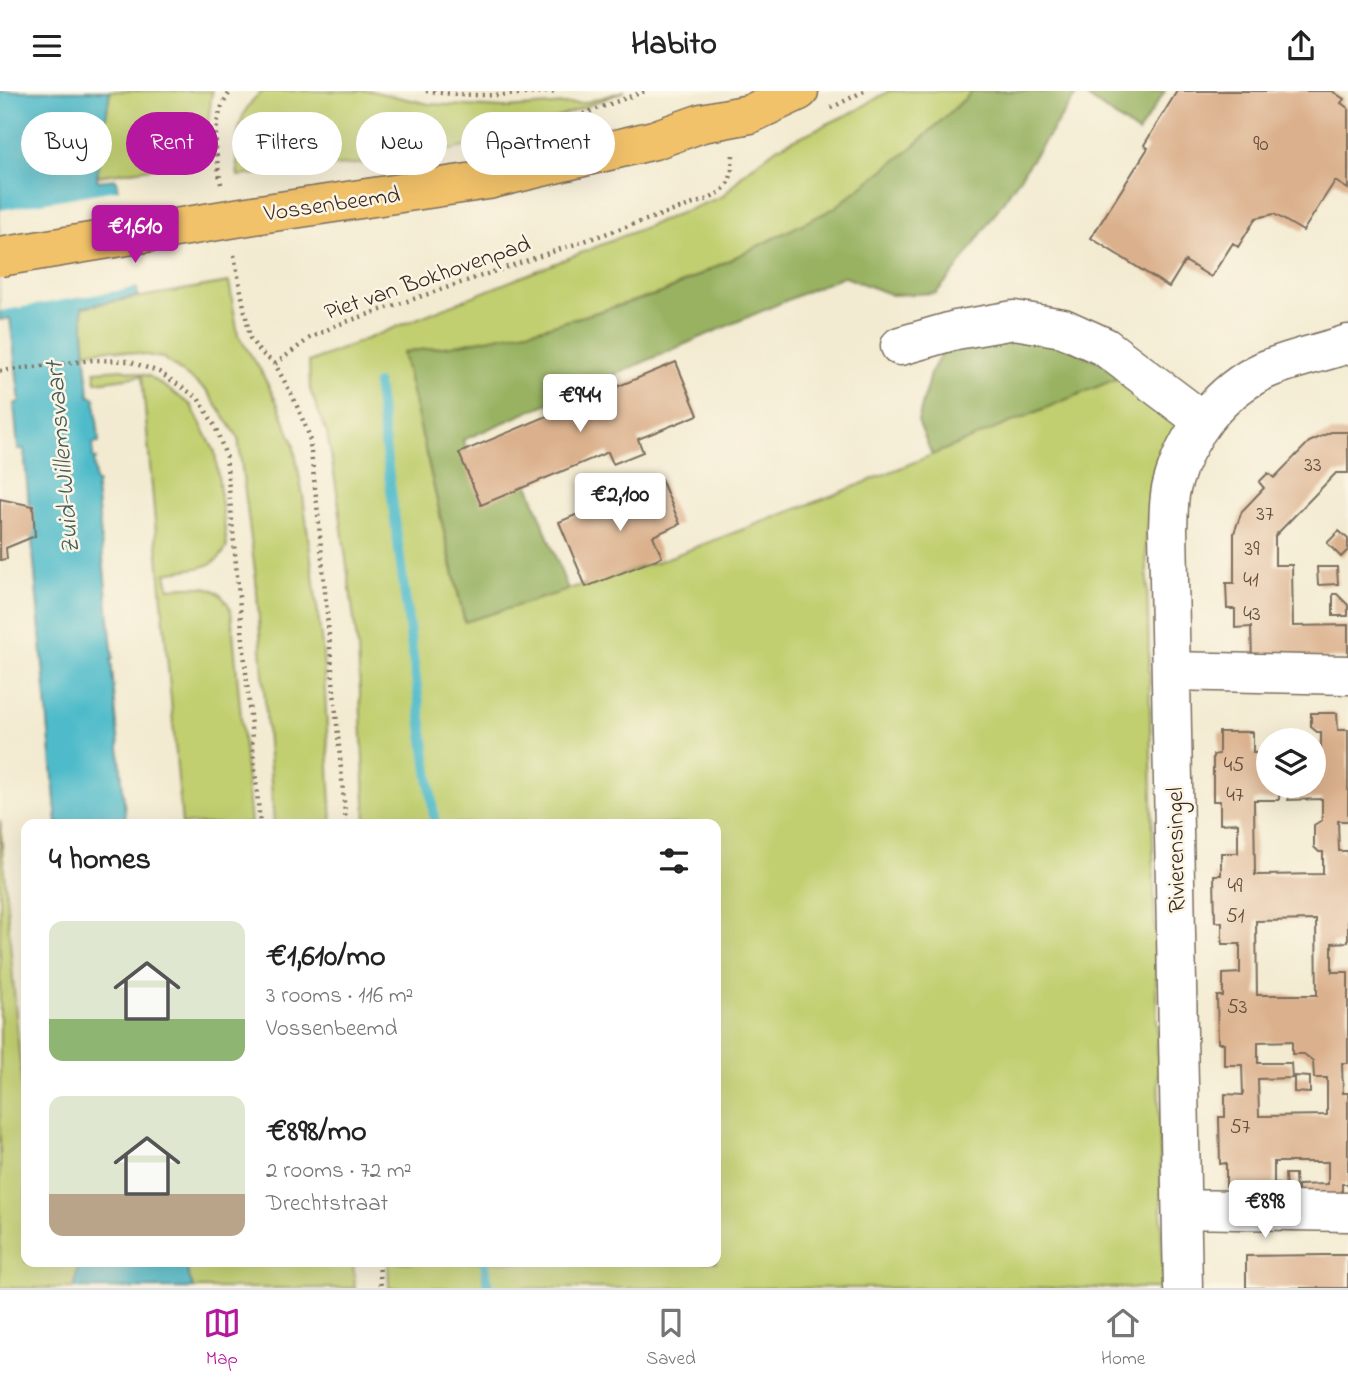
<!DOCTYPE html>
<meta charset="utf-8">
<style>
body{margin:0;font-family:"Indie Flower",sans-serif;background:#f6f6f6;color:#222;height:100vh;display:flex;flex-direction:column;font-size:26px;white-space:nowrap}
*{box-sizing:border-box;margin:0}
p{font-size:23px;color:#767676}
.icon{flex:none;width:38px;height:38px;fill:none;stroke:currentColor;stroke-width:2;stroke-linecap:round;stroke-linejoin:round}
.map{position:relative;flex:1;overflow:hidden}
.drawer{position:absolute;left:21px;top:728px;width:700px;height:448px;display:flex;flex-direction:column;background:#fff;border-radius:14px;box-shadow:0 7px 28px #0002}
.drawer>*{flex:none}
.top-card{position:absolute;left:21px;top:21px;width:700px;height:63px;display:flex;gap:14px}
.controls{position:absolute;left:1256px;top:637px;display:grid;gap:14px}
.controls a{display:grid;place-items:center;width:70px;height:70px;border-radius:50%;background:#fff;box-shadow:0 7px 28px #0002;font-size:35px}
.price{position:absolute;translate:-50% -60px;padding:0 16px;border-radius:7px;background:#fff;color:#222;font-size:23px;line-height:46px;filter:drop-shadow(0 2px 4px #0008)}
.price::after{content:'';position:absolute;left:50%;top:42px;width:21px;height:16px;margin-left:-10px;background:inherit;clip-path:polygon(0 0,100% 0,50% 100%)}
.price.on{background:#b5179e;color:#fff}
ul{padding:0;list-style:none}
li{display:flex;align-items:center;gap:21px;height:175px;padding:0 28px}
li span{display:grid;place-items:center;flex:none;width:196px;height:140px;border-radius:14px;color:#555}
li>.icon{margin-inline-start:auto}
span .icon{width:84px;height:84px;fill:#fffc;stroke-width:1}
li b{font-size:30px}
h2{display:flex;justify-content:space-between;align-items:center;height:84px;padding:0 28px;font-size:30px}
.chip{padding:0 24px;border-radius:32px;background:#fff;box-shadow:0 7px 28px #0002;font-size:24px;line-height:63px}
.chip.on{background:#b5179e;color:#fff}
header{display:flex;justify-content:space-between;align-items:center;height:91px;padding:0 28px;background:#fff;font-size:32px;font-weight:700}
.tab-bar{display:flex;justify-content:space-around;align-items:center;height:98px;border-top:2px solid #e0e0e0;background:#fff;font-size:19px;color:#767676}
.tab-bar a{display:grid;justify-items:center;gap:4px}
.tab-bar .on{color:#b5179e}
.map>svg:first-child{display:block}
.green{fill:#c1cf70;stroke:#7e7c47;stroke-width:2}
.forest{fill:#98b262;stroke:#6a6e40;stroke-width:2}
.water{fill:#4fbbca;stroke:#457274;stroke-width:2}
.pier{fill:#f3ebd1}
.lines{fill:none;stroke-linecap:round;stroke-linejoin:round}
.stream{stroke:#4fbbca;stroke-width:10}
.building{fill:#dbb18d;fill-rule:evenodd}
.minor-casing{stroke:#7b6e5d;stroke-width:41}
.major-casing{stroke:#7b6e5d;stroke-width:41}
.path{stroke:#7b6e5d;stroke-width:4.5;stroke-dasharray:2 5;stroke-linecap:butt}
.minor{stroke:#fff;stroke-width:38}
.major{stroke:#f2c26a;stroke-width:38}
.major-bridge-casing{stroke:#7b6e5d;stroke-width:41;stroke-linecap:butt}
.major-bridge{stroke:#f2c26a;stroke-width:38}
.labels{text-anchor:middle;stroke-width:5;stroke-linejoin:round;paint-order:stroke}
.number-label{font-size:21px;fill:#634c3a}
.street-label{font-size:24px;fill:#3b2a1e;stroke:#fcf5e5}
.water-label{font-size:26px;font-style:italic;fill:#425d5a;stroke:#fcf5e5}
</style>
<header><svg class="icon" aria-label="menu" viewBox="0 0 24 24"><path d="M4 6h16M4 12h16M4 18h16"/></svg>Habito<svg class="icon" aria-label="share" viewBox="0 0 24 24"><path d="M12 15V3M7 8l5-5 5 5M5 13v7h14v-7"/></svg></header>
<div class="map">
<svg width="1348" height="1197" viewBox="0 0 1348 1197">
<rect width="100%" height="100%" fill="#fcf5e5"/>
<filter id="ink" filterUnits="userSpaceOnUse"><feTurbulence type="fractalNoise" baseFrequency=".0143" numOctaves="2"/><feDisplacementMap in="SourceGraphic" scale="14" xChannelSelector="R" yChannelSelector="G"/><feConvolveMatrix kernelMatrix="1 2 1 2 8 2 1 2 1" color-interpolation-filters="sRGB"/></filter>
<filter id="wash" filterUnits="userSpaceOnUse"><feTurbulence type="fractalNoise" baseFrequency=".00686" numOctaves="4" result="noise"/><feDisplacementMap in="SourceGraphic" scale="28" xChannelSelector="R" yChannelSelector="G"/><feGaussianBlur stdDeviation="1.57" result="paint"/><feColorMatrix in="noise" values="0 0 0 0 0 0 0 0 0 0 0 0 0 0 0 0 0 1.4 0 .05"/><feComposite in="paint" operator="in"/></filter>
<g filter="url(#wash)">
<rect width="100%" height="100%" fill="#f3ebd1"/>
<path class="green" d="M 110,0 L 212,0 L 206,49 L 207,69 L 97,85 Z
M 263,0 L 371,0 L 429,13 L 504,17 L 583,12 L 625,0 L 501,49 L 405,68 L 238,85 C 234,55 236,19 263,0 Z
M 889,0 L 973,0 L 913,56 L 833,118 L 664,201 L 543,237 L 451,255 L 403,261 L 464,530 L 657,471 L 844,400 L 1128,283 L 1185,323 L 1152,404 L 1146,439 L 1163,1197 L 389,1197 L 388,1171 L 716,1171 L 716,733 L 366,733 L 358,559 L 337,400 L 327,342 L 310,299 L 309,271 L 723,105 L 745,81 L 778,56 L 855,20 Z
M 229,191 L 238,244 L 261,280 L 279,316 L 293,351 L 303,405 L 323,563 L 332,733 L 274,733 L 256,488 L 238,346 L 207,300 L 163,267 L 110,258 L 86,261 L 82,216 Z
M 122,278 L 149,285 L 191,314 L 215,361 L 227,455 C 215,482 190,476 166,482 L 169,497 C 198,496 217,489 231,519 L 251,733 L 182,733 L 142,285 L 96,291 L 95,280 Z
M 0,729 L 24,1021 L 26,1021 L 26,1171 L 78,1171 L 75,1197 L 0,1197 Z
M 184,1171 L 353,1171 L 355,1197 L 193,1197 Z"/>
<path class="forest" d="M 973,0 L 1165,0 L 1138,42 L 1079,0 L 957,178 L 936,202 L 892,204 L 843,185 L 463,349 L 484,398 L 525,385 L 568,499 L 465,531 L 403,261 L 451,255 L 543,237 L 665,201 L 833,118 L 913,56 Z
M 1011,232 L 1128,283 L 932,364 L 918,330 L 930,283 L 954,241 Z"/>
<path class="water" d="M 0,0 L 110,0 L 97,86 L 98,90 L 116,88 L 138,205 L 82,216 L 89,305 L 95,307 L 99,351 L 93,352 L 93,367 L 96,368 L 94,371 L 95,391 L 98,392 L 96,397 L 113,568 L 111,568 L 126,733 L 57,733 L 24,358 L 18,358 L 14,313 L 20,311 L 10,227 L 0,229 Z
M 78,1171 L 184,1171 L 193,1197 L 75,1197 Z"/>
<path class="pier" d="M 122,98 L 140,196 L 0,220 L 0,119 Z"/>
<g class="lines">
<path class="stream" d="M 377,293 L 435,733
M 485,1171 L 488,1197"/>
</g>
<g id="blocks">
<path class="building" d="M 1177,0 L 1332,0 L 1344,8 L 1341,12 L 1348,17 L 1348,98 L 1335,90 L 1303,140 L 1274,123 L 1256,127 L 1238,156 L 1233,152 L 1211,186 L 1185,170 L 1169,196 L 1091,147 L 1148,57 L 1144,54 Z
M 676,271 L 698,324 L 638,348 L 643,361 L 613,373 L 608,361 L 481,414 L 459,362 Z
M 1331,341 L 1348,341 L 1348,382 L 1336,382 L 1275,445 L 1275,474 L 1292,474 L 1293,535 L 1348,534 L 1348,567 L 1252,569 L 1251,536 L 1235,537 L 1235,518 L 1227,518 L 1226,492 L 1234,492 L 1234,442 L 1242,420 L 1264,397 L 1259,391 L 1268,382 L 1274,387 L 1309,351 Z
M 661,388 L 680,433 L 653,445 L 662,466 L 586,496 L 559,431 Z
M 0,408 L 33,415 L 35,445 L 6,457 L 7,468 L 0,469 Z
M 1339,440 L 1348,448 L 1348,459 L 1341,466 L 1327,452 Z
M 1317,476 L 1337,476 L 1338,493 L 1318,494 Z
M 1333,503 L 1337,503 L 1348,514 L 1348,525 L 1333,525 Z
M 1311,622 L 1337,622 L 1338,639 L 1348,639 L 1348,730 L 1338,730 L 1339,760 L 1348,760 L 1348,851 L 1332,852 L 1332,881 L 1348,881 L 1348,972 L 1342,972 L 1343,1002 L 1348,1002 L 1348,1093 L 1342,1093 L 1342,1110 L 1298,1111 L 1298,1094 L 1328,1093 L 1328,1071 L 1274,1071 L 1274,1093 L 1279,1093 L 1280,1111 L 1248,1111 L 1247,1094 L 1226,1095 L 1226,1072 L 1220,1073 L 1219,1026 L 1225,1026 L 1225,1003 L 1243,1004 L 1242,974 L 1224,974 L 1224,952 L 1218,952 L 1217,905 L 1223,905 L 1223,883 L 1240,882 L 1240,853 L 1222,853 L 1222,831 L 1215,831 L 1214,784 L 1221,784 L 1221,762 L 1238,762 L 1238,732 L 1220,733 L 1220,710 L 1213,710 L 1213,664 L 1219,663 L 1219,641 L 1253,641 L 1253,662 L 1269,662 L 1269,695 L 1314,695 L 1314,661 L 1321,661 L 1321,641 L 1317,641 L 1311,636 ZM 1279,704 L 1288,704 L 1288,709 L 1322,708 L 1322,729 L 1314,734 L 1314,756 L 1319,761 L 1323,761 L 1323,783 L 1255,784 L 1254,709 L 1279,709 ZM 1316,829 L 1317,904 L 1257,904 L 1256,830 ZM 1292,950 L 1292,963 L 1304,963 L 1313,970 L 1314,987 L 1327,987 L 1327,1024 L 1259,1025 L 1258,988 L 1292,987 L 1291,972 L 1258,972 L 1258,951 Z
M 1294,985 L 1310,986 L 1310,1002 L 1294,1001 Z
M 1285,1083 L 1295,1083 L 1296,1101 L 1286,1101 Z
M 1326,1164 L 1348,1164 L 1348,1197 L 1246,1197 L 1246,1165 Z"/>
</g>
</g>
<g filter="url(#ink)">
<use href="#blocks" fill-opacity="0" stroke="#7b6e5d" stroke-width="2"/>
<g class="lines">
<g class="minor-casing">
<path id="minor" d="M 900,255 L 956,239 L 1014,229 L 1063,237 L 1105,256 L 1203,330
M 1171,580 L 1348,584
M 1183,1118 L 1348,1121
M 1183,1197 L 1168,437 C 1169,423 1168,407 1172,394 C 1185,346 1219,300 1265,279 C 1291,268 1321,262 1348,253"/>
</g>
<g class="major-casing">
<path id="major" d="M 260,123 L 488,89 L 654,49 L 702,32 L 750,23 L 799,0"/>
</g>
<path class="path" d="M 426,0 C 469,6 513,5 556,0
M 831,17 L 864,0
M 570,28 L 645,0
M 221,93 C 215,61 210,28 231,0
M 234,164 L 250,247 L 259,260 L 275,273 L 294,308 L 309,344 L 318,423 L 346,733
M 275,273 L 310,247 L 337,234 L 711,107 C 732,95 732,85 733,62
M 0,280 L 93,269 L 128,270 L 159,281 L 198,307 L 215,335 L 226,365 L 260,733
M 379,1171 L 381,1197"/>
<use href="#minor" class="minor"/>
<use href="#major" class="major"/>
<g class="major-bridge-casing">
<path id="major-bridge" d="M 0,166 L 260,123"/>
</g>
<use href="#major-bridge" class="major-bridge"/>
</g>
</g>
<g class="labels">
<g class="number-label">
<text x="1261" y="59">90</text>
<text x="1313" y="380">33</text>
<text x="1265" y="429">37</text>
<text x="1252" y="464">39</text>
<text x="1251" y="495">41</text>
<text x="1252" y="529">43</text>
<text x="1234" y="680">45</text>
<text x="1235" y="710">47</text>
<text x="1235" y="801">49</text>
<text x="1235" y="831">51</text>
<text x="1237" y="922">53</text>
<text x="1240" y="1042">57</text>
</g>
<g class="street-label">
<text transform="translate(332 112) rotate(-8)" y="8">Vossenbeemd</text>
<text transform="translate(427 186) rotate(-19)" y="8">Piet van Bokhovenpad</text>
<text transform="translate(1175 759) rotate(-91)" y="8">Rivierensingel</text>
</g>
<g class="water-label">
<text transform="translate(61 367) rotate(-95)" y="9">Zuid-Willemsvaart</text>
</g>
</g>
</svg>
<div class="controls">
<a><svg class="icon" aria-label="layers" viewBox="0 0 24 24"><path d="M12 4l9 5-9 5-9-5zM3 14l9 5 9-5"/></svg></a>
</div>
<b class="price on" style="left:135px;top:174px">€1,610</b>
<b class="price" style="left:580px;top:343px">€944</b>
<b class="price" style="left:620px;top:442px">€2,100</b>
<b class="price" style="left:1265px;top:1149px">€898</b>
<div class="top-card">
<a class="chip">Buy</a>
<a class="chip on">Rent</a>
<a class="chip">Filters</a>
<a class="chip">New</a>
<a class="chip">Apartment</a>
</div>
<section class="drawer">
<h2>4 homes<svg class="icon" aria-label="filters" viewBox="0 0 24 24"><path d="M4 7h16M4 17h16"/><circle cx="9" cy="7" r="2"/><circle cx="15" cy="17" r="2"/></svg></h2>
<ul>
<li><span style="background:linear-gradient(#dfe7d0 70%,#8fb573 0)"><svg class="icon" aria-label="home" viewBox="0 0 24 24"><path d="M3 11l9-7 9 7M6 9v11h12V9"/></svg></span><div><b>€1,610/mo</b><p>3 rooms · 116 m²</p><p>Vossenbeemd</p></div></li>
<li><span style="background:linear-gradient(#dfe7d0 70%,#b9a48a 0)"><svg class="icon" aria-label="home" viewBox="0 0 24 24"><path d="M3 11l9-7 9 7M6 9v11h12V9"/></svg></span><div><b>€898/mo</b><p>2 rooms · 72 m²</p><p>Drechtstraat</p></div></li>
</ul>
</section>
</div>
<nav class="tab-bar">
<a class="on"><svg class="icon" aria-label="map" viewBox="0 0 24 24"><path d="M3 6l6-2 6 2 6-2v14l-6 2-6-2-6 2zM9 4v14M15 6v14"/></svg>Map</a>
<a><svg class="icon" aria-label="saved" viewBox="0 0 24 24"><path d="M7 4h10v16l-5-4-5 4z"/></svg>Saved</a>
<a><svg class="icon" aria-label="home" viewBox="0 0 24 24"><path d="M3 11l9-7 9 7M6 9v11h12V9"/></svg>Home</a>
</nav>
